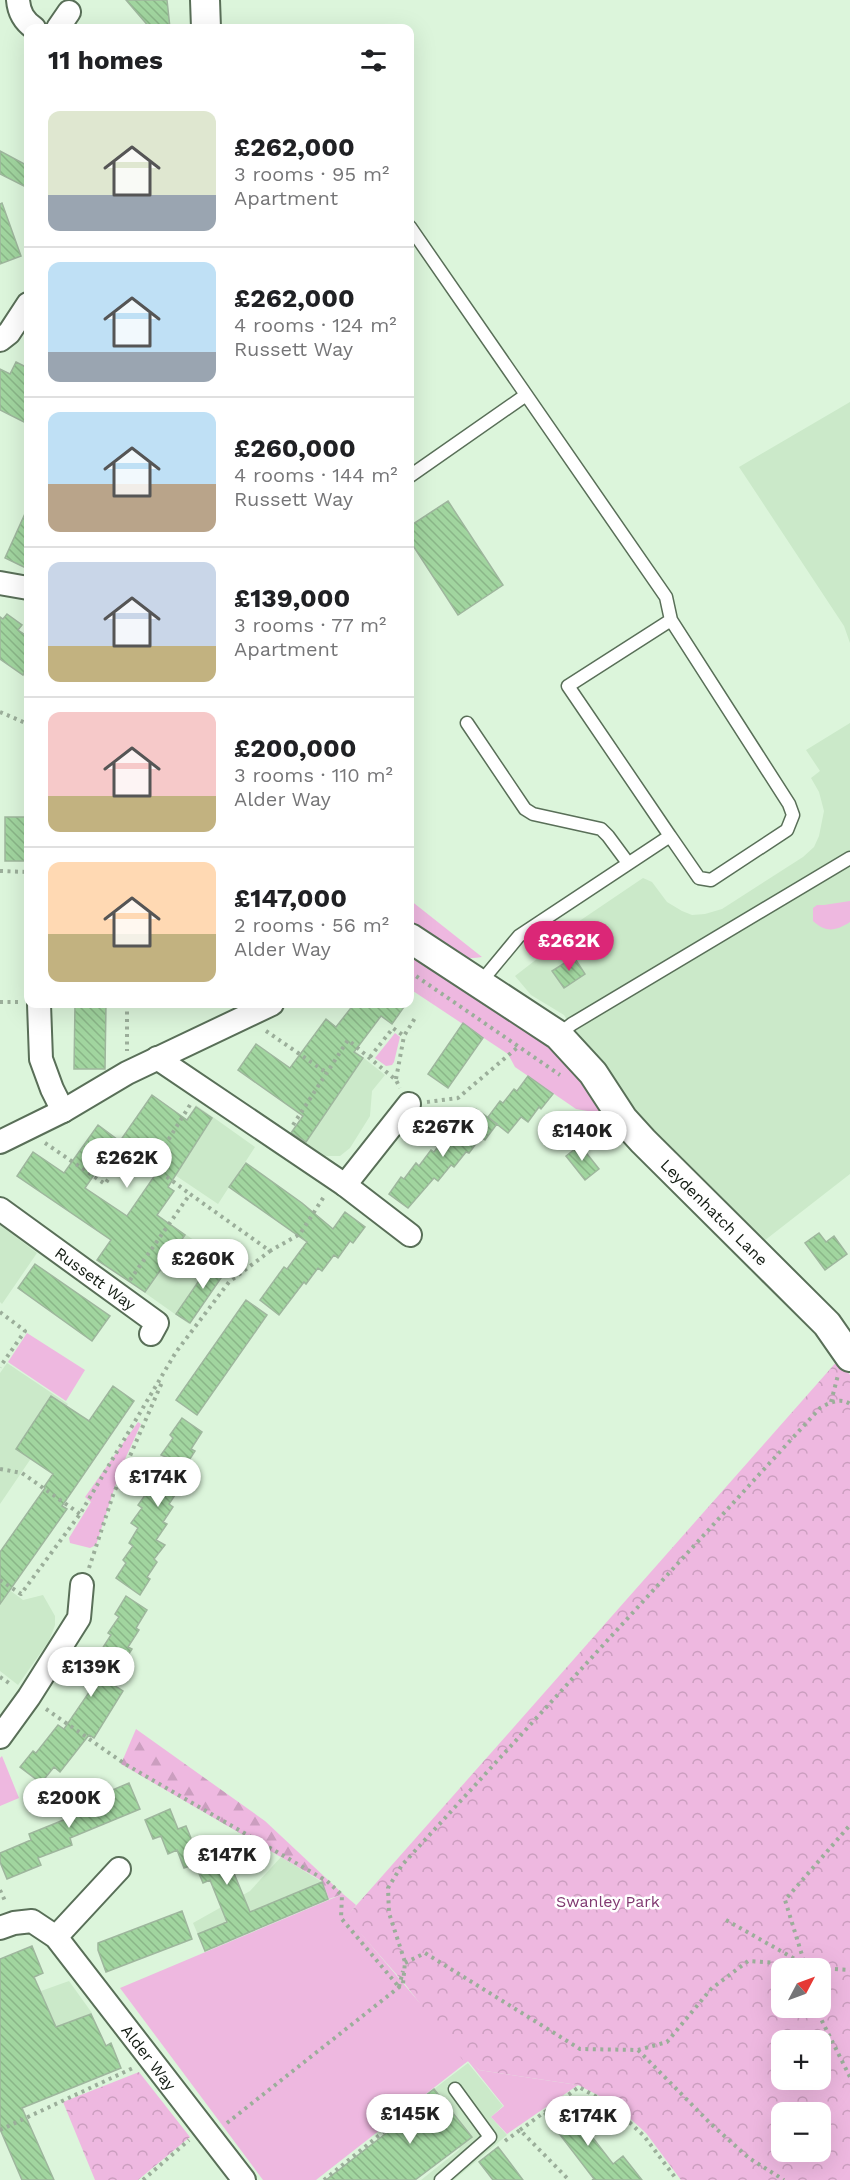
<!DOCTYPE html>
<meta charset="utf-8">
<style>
body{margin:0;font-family:"Work Sans",sans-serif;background:#f6f6f6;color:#202124;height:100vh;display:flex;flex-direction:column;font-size:22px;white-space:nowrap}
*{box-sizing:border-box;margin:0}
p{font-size:20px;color:#757577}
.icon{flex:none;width:33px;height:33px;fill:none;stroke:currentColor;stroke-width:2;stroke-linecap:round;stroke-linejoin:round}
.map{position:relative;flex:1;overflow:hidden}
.drawer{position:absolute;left:24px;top:24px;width:390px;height:984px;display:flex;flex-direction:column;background:#fff;border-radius:12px;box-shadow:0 6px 24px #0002}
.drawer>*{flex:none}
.needle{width:39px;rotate:49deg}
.fabs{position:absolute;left:771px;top:1958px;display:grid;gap:12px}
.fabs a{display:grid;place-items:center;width:60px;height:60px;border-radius:12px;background:#fff;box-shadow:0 6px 24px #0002;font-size:30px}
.price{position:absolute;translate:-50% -51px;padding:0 14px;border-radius:21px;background:#fff;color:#222;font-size:20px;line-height:39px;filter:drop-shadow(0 2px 3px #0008)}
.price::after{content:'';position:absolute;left:50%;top:36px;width:18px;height:14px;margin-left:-9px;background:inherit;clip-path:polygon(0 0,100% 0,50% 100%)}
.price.active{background:#db2777;color:#fff}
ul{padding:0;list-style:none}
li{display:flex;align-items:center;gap:18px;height:150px;padding:0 24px}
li+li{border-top:2px solid #e0e0e0}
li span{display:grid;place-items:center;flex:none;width:168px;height:120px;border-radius:12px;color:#555}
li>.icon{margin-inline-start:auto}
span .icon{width:72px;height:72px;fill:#fffc;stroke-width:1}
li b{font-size:26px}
h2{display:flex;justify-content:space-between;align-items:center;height:72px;padding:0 24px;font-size:26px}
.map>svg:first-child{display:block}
.built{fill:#cbe9c9}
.green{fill:#eeb8e0}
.forest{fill:url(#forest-firs)}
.park{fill:url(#park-crowns);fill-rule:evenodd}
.building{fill:url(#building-back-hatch);stroke:#9eb69d;stroke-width:1.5}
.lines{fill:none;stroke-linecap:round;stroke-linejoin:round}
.service-casing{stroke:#596f58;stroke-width:15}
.minor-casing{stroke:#596f58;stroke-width:26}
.tertiary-casing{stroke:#596f58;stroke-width:32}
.path{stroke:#9bae9a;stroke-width:4;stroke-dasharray:3 4.5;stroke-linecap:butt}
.service{stroke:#fff;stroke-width:12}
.minor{stroke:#fff;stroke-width:22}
.tertiary{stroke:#fff;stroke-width:28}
.labels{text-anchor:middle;stroke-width:5;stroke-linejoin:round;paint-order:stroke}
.street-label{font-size:16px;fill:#121b12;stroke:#fff}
.park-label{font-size:16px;fill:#803971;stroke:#fff}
</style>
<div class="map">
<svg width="850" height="2180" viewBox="0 0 850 2180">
<defs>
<pattern id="forest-firs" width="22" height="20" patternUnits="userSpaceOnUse" patternTransform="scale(1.5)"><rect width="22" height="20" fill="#eeb8e0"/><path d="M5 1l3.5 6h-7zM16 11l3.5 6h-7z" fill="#cb9ebf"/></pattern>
<pattern id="park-crowns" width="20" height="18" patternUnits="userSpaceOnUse" patternTransform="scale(1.5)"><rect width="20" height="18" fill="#eeb8e0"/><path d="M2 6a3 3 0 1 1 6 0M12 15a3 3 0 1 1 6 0" fill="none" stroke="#cb9ebf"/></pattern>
<pattern id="building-back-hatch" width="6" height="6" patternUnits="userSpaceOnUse" patternTransform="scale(1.5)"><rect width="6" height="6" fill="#a1d59f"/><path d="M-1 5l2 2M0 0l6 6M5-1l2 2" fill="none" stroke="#8ab688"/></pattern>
</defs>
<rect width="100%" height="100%" fill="#dcf5db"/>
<path class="built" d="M 850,402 L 850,643 L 844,626 L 739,467 Z
M 850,723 L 850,1174 L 760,1244 L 611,1089 L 564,1015 L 531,995 L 515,976 L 542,955 L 538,949 L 643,878 L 652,882 L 667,902 L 682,911 L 692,915 L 705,914 L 722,909 L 803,857 L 814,847 L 819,836 L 824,811 L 819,792 L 811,778 L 820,771 L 806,750 Z
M 350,1047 L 385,1075 L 372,1091 L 370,1116 L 350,1148 L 340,1156 L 325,1156 L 290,1133 Z
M 196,1105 L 255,1147 L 218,1204 L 157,1163 Z
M 0,1225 L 37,1253 L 2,1304 L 0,1302 Z
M 172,1225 L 230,1265 L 189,1324 L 131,1283 Z
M 7,1363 L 68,1404 L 0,1504 L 0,1373 Z
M 0,1583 L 23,1600 L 43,1595 L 55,1616 L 55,1625 L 49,1641 L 18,1685 L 0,1671 Z
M 281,1857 L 322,1882 L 329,1899 L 205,1951 L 193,1923 L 250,1891 Z
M 69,1981 L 92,2013 L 54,2028 L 41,1991 Z
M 468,2063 L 503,2106 L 491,2117 L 507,2135 L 454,2180 L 421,2180 L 460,2149 L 421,2099 Z"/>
<path class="green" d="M 410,900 L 482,957 C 452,963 432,943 410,926 Z
M 850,901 L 850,922 C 836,931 826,933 813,921 L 813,908 L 817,905 L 824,905 Z
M 410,950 L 546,1036 L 616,1116 L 576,1109 L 515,1067 L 508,1054 L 410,989 Z
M 395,1033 L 400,1037 L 394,1062 L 392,1065 L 386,1066 L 375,1058 Z
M 27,1333 L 85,1370 L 66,1401 L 8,1362 Z
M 138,1422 L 141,1424 L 121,1468 L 96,1545 L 90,1548 L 70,1543 L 69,1538 L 91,1502 L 85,1497 Z
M 2,1756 L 19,1798 L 0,1806 L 0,1758 Z
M 343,1894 L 356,1905 L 347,1917 L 468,2060 L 479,2070 L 578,2085 L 507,2134 L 491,2117 L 504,2106 L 468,2061 L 316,2180 L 263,2180 L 120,1988 Z"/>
<path class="forest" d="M 136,1729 L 265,1821 L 343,1894 L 329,1899 L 322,1881 L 121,1764 Z"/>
<path class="park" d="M 839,1359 L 850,1375 L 850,2180 L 681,2180 L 646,2133 L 613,2103 L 578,2085 L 479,2070 L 468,2061 L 465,2063 L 405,1984 L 346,1917 ZM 782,1968 L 820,1968 L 820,2007 L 782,2007 ZM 782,2040 L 820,2040 L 820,2079 L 782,2079 ZM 782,2112 L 820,2112 L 820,2151 L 782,2151 Z
M 139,2072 L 190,2137 L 138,2180 L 95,2180 L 63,2102 Z"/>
<path class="building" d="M 126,0 L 167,0 L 170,28 L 150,28 Z
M 0,151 L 28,166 L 28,188 L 0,174 Z
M 2,203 L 21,256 L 0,264 L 0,204 Z
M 16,362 L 28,368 L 28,424 L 0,410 L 0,369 L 10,374 Z
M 448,501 L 503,585 L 458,615 L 410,541 L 410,526 Z
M 28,507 L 28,569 L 5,558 Z
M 7,614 L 22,625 L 18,630 L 28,637 L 28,663 L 23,675 L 0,659 L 0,617 L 3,619 Z
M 5,817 L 28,817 L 28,861 L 5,861 Z
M 574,957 L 585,974 L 564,988 L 552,971 Z
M 75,1004 L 106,1004 L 105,1069 L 74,1069 Z
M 354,1004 L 406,1004 L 392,1024 L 381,1016 L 354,1052 L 363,1058 L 306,1142 L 291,1133 L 303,1116 L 238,1070 L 256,1044 L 290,1068 L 326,1019 L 336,1027 Z
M 463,1023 L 483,1038 L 448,1088 L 428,1074 Z
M 528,1076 L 553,1094 L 541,1109 L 539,1107 L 528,1122 L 521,1117 L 508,1133 L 488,1117 L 500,1101 L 503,1103 L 514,1089 L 517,1091 Z
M 152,1095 L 187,1120 L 196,1107 L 212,1118 L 168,1187 L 174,1191 L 157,1215 L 185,1235 L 145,1292 L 97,1260 L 111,1240 L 17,1176 L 33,1152 L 64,1173 L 98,1125 L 118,1140 L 85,1188 L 127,1216 L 160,1168 L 120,1141 Z
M 476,1109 L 497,1124 L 485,1140 L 481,1137 L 469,1153 L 466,1152 L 454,1167 L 451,1165 L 438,1181 L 434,1178 L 408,1208 L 389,1194 L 401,1177 L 404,1179 L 416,1163 L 419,1166 L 431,1150 L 434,1152 L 446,1136 L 450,1139 L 462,1123 L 464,1125 Z
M 580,1145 L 599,1169 L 585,1180 L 566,1156 Z
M 246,1163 L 302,1203 L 333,1229 L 345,1212 L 365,1227 L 353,1243 L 350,1241 L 338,1258 L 334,1255 L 322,1271 L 318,1268 L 306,1284 L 304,1282 L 279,1315 L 260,1300 L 284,1267 L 287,1269 L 307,1242 L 229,1187 Z
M 819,1233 L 826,1242 L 834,1236 L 847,1254 L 825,1270 L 805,1243 Z
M 216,1256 L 230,1265 L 190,1323 L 176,1314 Z
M 35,1264 L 110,1316 L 92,1341 L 18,1288 Z
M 246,1300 L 267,1315 L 197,1415 L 176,1400 Z
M 113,1386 L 134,1401 L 62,1506 L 67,1509 L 0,1604 L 0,1552 L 45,1488 L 44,1487 L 53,1474 L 16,1449 L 51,1396 L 89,1421 Z
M 182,1418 L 202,1432 L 191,1449 L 195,1451 L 184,1468 L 187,1471 L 177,1486 L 179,1489 L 169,1504 L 173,1507 L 163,1522 L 167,1524 L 156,1540 L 165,1545 L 154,1559 L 157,1562 L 147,1577 L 150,1579 L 140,1595 L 116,1578 L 126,1563 L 123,1560 L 133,1546 L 129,1543 L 138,1528 L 131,1523 L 142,1508 L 138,1505 L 148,1491 L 144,1488 L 166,1457 L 161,1455 L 173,1438 L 170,1435 Z
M 126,1596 L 147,1610 L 136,1628 L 139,1630 L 128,1647 L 132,1649 L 121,1666 L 125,1669 L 114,1685 L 123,1691 L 94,1738 L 89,1735 L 60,1772 L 54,1767 L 41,1783 L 20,1767 L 33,1751 L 36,1753 L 58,1725 L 64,1729 L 90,1691 L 86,1688 L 96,1673 L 92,1671 L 103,1654 L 100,1652 L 111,1635 L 108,1633 L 119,1617 L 115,1614 Z
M 129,1783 L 140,1809 L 70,1838 L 72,1845 L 38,1858 L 41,1865 L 7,1879 L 0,1862 L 0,1853 L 31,1840 L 29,1834 L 66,1819 L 63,1811 Z
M 170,1809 L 178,1829 L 186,1826 L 193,1843 L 202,1840 L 210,1858 L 219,1854 L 226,1873 L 233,1871 L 250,1912 L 322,1882 L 328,1899 L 205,1951 L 198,1934 L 227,1922 L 210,1880 L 203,1883 L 195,1864 L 184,1868 L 177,1850 L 168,1854 L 161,1836 L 153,1839 L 145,1820 Z
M 182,1911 L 192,1939 L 106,1972 L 98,1950 L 98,1943 Z
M 32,1946 L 43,1973 L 34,1977 L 56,2027 L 91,2014 L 106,2046 L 111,2043 L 121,2068 L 22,2108 L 54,2180 L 22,2180 L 0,2129 L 0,1959 Z
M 434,2089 L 472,2137 L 415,2180 L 326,2180 L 425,2103 L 421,2099 Z
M 563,2099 L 613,2164 L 623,2156 L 642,2180 L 592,2180 L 594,2179 L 544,2114 Z
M 498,2147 L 508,2160 L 523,2180 L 493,2180 L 479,2162 Z"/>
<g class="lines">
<g class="service-casing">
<path id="service" d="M 410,227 L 666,597 L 671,620 L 789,804 L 793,815 L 787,830 L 711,880 L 699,878 L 670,836 L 519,936 L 480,983
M 410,476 L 526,395
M 467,723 L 525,809 L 533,814 L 601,829 L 608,836 L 628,863
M 670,836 L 568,686 L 671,620
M 558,1035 L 572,1024 L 850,858
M 441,2180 L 490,2137 L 455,2089"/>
</g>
<g class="minor-casing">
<g id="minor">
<path d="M 18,0 C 19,13 24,21 34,28"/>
<path d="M 58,28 L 69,12"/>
<path d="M 0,340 L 9,333 L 28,304"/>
<path d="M 0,583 L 28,588"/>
<path d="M 39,1004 L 41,1059 L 52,1089 L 63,1111"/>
<path d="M 157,1058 L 345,1185 L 410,1235"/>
<path d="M 0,1142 L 63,1111 L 127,1073 L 272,1004"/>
<path d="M 345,1185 L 409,1104"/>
<path id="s1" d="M 0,1209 L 157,1323 L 151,1334"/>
<path d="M 0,1737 L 29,1697 L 79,1618 L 82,1585"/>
<path id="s2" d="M 0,1928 L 14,1923 L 32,1921 L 56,1937 L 244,2180"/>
<path d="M 56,1937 L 119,1869"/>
</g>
</g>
<g class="tertiary-casing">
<g id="tertiary">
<path d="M 205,0 L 206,28"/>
<path id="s3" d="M 410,938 L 558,1035 L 593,1073 L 623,1119 L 643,1141 L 827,1324 L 850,1357"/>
</g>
</g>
<path class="path" d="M 0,712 L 28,724
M 0,871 L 28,872
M 410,972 L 560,1075
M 0,1002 L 20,1002
M 127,1004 L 127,1051
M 266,1031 L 327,1073
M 370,1057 L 393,1028 L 404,1036 L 415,1018
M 396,1079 L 404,1036
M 427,1102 L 458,1098 L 518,1047
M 190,1105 L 152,1166 L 190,1194
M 293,1125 L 348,1040 L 396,1080 L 400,1088
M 45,1143 L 105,1184 L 128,1150 L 152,1166
M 130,1280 L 190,1194 L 270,1251 L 300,1234 L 325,1195
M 0,1312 L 25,1331 L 0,1367
M 831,1402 L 838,1375
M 0,1469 L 22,1473 L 80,1514
M 89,1568 L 113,1495 L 163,1380
M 0,1580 L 21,1594 L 80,1514 L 176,1352 L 229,1282 L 270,1251
M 0,1677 L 12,1685
M 46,1709 L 125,1764 L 327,1881 L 342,1895 L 341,1918 L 399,1987
M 0,1890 L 6,1903
M 726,1920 L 802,1963
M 405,1963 L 425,1953 L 580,2049 L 638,2050 L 667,2042 L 711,1989 L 748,1961 L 805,1965 L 820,1968
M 806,1968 L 785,1900 L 850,1825
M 820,1968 L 850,1970
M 399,1987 L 403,1971
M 815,2007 L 850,2077
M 638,2050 L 710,2123 L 749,2158 L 784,2180
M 227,2123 L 403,1984 L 405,1962 L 389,1913 L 388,1888 L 402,1865 L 820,1408 C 829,1403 840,1397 850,1404
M 0,2130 L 133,2068
M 520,2130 L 579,2087 L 611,2105 L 644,2136 L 677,2180
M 505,2141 L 520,2130 L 569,2180
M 143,2180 L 189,2140
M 324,2180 L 419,2103"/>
<use href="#service" class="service"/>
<use href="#minor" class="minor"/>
<use href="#tertiary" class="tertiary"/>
</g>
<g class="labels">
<g class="street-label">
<text dy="6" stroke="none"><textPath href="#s3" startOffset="414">Leydenhatch Lane</textPath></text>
<text dy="6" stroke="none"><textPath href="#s1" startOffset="118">Russett Way</textPath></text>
<text dy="6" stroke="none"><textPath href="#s2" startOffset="214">Alder Way</textPath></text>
</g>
<g class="park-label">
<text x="608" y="1907">Swanley Park</text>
</g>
</g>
</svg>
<div class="fabs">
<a><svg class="needle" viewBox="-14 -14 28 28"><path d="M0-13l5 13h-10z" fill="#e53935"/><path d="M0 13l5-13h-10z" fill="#757577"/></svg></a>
<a>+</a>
<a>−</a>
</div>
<b class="price active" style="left:569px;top:972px">£262K</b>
<b class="price" style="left:443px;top:1158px">£267K</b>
<b class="price" style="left:582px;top:1162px">£140K</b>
<b class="price" style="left:127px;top:1189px">£262K</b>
<b class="price" style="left:203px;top:1290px">£260K</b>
<b class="price" style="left:158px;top:1508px">£174K</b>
<b class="price" style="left:91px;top:1698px">£139K</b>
<b class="price" style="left:69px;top:1829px">£200K</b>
<b class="price" style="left:227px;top:1886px">£147K</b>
<b class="price" style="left:410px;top:2145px">£145K</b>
<b class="price" style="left:588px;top:2147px">£174K</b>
<section class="drawer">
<h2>11 homes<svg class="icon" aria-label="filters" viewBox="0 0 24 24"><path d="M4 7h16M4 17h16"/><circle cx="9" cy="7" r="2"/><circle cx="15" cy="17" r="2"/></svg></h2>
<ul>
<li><span style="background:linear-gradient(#dfe7d0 70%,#9aa5b1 0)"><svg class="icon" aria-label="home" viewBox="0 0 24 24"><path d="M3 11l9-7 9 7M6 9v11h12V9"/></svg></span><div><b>£262,000</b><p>3 rooms · 95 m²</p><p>Apartment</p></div></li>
<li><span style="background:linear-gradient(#bfe0f5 75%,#9aa5b1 0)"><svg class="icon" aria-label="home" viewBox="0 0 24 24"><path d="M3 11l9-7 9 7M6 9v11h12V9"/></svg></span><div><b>£262,000</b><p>4 rooms · 124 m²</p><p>Russett Way</p></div></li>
<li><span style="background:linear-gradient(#bfe0f5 60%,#b9a48a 0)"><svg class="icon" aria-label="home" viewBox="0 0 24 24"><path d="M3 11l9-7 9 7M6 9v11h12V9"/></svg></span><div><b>£260,000</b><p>4 rooms · 144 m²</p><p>Russett Way</p></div></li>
<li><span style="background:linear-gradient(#c9d6e8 70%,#c2b280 0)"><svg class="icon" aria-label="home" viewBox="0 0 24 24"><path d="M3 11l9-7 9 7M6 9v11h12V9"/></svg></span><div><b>£139,000</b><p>3 rooms · 77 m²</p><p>Apartment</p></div></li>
<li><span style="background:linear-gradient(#f6c9c9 70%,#c2b280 0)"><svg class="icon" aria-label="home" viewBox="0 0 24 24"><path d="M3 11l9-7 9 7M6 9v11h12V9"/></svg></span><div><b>£200,000</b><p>3 rooms · 110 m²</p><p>Alder Way</p></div></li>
<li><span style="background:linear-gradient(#ffd9b3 60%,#c2b280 0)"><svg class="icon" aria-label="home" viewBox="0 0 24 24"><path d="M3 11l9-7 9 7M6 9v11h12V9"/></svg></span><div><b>£147,000</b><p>2 rooms · 56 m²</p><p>Alder Way</p></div></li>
</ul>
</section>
</div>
